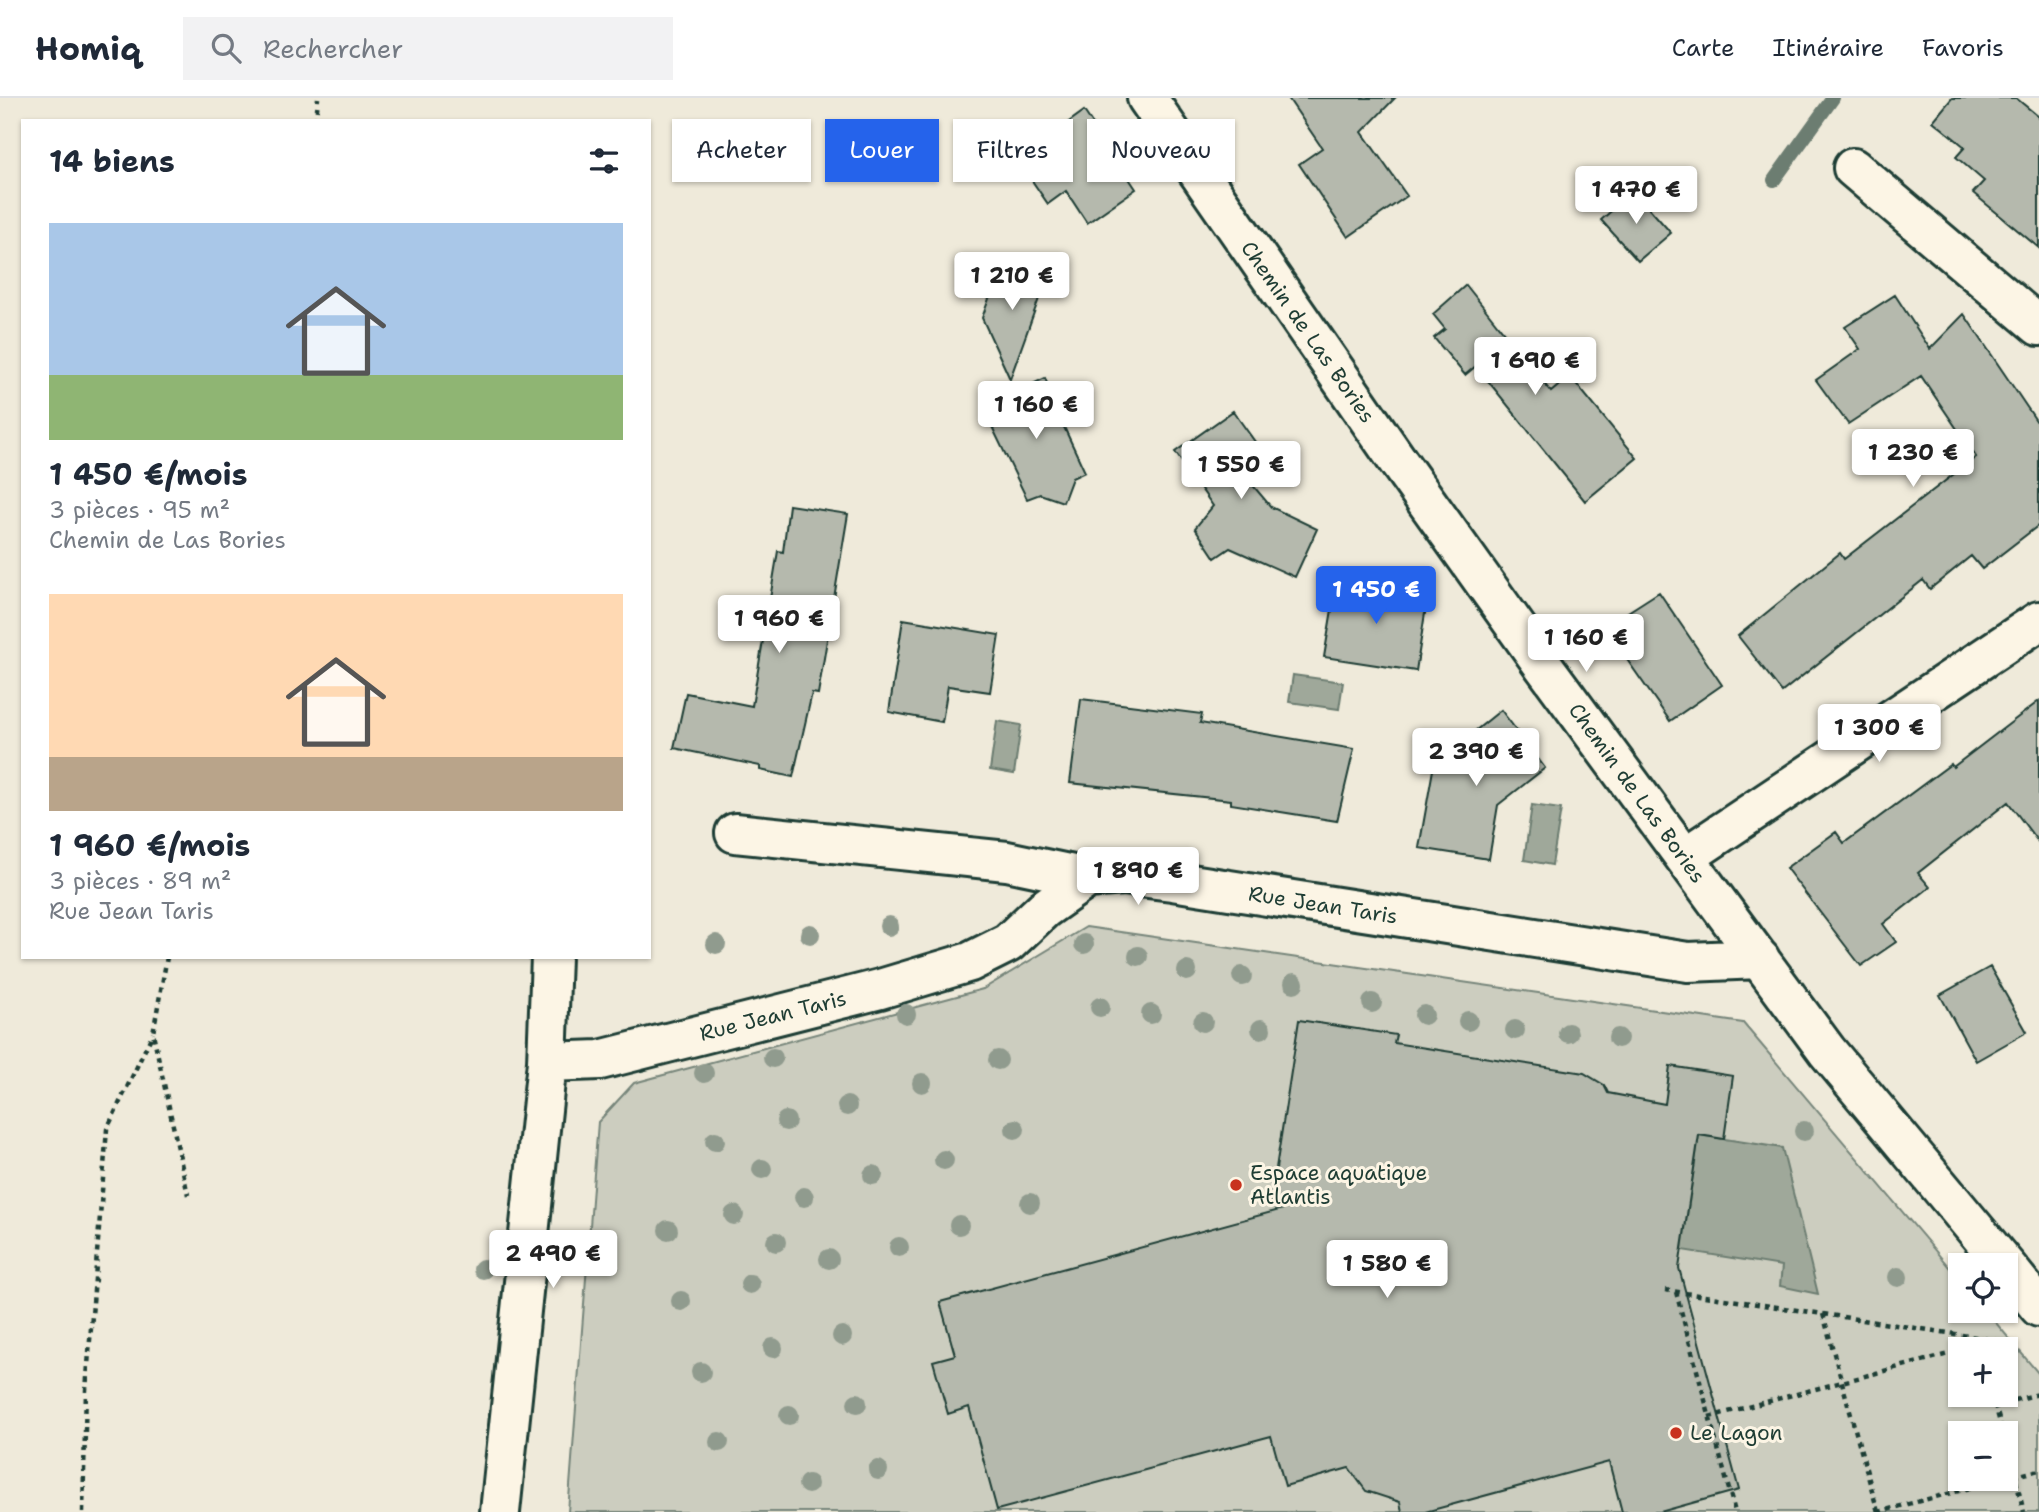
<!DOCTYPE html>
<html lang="fr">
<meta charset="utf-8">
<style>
body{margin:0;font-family:"Shantell Sans",sans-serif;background:#f2f2f3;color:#1f2937;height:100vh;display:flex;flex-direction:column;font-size:26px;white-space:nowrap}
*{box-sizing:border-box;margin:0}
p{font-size:23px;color:#747a83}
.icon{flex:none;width:38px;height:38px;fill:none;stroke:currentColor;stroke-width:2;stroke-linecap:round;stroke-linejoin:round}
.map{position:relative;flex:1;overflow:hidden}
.drawer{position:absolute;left:21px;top:21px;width:630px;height:840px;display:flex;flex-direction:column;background:#fff;border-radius:0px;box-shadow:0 2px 5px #0004}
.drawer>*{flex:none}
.banner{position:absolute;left:672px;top:21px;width:665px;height:63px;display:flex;gap:14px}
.controls{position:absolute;left:1948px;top:1155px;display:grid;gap:14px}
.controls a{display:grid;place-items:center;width:70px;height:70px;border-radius:0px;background:#fff;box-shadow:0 2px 5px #0004;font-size:35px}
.price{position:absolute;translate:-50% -60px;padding:0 16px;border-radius:7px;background:#fff;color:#222;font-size:23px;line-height:46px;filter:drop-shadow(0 2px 4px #0008)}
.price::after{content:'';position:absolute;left:50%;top:42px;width:21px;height:16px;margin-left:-10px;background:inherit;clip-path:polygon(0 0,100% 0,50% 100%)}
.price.selected{background:#2563eb;color:#fff}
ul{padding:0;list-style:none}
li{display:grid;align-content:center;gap:14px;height:371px;padding:0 28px}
li span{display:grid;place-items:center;height:217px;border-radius:0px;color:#555}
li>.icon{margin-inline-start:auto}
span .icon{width:126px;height:126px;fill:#fffc;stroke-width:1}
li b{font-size:30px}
h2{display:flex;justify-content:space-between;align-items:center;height:84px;padding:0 28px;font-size:30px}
.pill{padding:0 24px;border-radius:0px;background:#fff;box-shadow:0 2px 5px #0004;font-size:24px;line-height:63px}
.pill.selected{background:#2563eb;color:#fff}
header{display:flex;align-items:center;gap:42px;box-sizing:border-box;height:98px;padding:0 35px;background:#fff;border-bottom:2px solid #e0e1e3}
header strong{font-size:33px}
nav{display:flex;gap:38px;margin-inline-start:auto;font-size:24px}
.search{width:490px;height:63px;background:#f2f2f3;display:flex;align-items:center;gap:18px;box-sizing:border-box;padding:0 24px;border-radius:0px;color:#747a83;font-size:26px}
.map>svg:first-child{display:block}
.green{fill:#cccdbf;stroke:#76857a;stroke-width:2;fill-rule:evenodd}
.water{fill:#9fa89a;stroke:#6c7d71;stroke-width:2}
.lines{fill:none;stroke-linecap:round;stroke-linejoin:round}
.stream{stroke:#6c7d71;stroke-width:14}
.building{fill:#b5b9ad;stroke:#1f3d34;stroke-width:2}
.minor-casing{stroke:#1f3d34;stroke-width:44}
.path{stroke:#1f3d34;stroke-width:4.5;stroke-dasharray:5 5;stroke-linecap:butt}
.minor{stroke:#fcf5e5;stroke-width:38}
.tree{fill:#909b8e}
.poi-dot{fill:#c8321e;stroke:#fcf5e5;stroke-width:2.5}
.labels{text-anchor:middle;stroke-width:6;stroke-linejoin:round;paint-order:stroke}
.street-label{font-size:21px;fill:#1f3d34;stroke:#fcf5e5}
.poi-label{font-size:21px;fill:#1f3d34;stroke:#fcf5e5;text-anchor:start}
</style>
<header>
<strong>Homiq</strong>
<div class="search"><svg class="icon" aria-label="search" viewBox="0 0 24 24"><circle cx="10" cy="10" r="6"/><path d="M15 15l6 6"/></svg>Rechercher</div>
<nav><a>Carte</a><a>Itinéraire</a><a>Favoris</a></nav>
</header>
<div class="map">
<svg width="2039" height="1414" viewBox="0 0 2039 1414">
<rect width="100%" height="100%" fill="#efeada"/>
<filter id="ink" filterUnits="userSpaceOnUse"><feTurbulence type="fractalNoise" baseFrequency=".0143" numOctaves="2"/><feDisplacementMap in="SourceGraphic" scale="14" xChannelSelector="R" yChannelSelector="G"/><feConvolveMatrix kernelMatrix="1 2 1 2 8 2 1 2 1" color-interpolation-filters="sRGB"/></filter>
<g filter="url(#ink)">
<path class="green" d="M 1086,829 L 1743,925 L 1960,1182 L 1960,1213 L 1986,1213 L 2039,1276 L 2039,1414 L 568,1414 L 598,1024 L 634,985 L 983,891 ZM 1960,1251 L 2006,1251 L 2006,1297 L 1960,1297 ZM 1960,1335 L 2006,1335 L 2006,1381 L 1960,1381 Z"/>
<path class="water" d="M 1293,577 L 1343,584 L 1339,611 L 1289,604 Z
M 997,623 L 1021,627 L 1014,676 L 990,672 Z
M 1532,707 L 1561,711 L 1552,767 L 1524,762 Z
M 1699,1037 L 1782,1050 L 1818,1196 L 1780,1188 L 1782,1168 L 1682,1152 Z"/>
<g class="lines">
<path class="stream" d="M 1774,82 L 1833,0"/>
</g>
<path class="building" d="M 1288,0 L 1395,0 L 1362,34 L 1407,98 L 1348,139 L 1299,66 L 1322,50 Z
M 1952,0 L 2016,0 L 2039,19 L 2039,150 L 1973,95 L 1984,83 L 1956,59 L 1965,49 L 1933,23 Z
M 1084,13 L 1136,91 L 1087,125 L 1066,93 L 1048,106 L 1022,68 L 1038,57 L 1033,50 Z
M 1634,93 L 1671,135 L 1638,163 L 1601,122 Z
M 1002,165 L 1046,181 L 1010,281 L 982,220 Z
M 1466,187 L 1551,294 L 1570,278 L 1637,360 L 1585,403 L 1476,268 L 1465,277 L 1434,240 L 1445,231 L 1433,216 Z
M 1895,197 L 1930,251 L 1964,216 L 2039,327 L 2039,427 L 1982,471 L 1971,458 L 1930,491 L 1923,482 L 1782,594 L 1738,538 L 1840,455 L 1844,461 L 1976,359 L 1921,278 L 1848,326 L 1816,282 L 1860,251 L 1845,229 Z
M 1045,280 L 1064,329 L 1085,374 L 1072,380 L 1063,404 L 1040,396 L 1027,401 L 983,310 Z
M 1233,313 L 1263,355 L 1239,371 L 1271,409 L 1317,431 L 1295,479 L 1230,450 L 1215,460 L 1195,430 L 1213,408 L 1175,354 Z
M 789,407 L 848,416 L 818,596 L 812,595 L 793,679 L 760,672 L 760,668 L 674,650 L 686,595 L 752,608 L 778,453 L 783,454 Z
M 1337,482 L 1428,496 L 1416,573 L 1324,559 Z
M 1659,494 L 1722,587 L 1670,623 L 1621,553 L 1633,545 L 1617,521 Z
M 903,521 L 999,537 L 990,594 L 948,588 L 942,624 L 889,614 Z
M 1081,601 L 1202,616 L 1200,625 L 1354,651 L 1337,723 L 1231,706 L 1231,702 L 1070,685 Z
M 2039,603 L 2039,745 L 2008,704 L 1918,775 L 1930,789 L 1883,826 L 1896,844 L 1861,868 L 1786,770 L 1836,734 L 1844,745 L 1951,666 L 1953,669 Z
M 1501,612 L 1545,670 L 1498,707 L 1489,761 L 1419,750 L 1434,666 Z
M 1990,869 L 2027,934 L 1976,963 L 1940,897 Z
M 1299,922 L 1396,937 L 1394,945 L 1584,975 L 1604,987 L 1608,995 L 1665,1006 L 1670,968 L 1733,978 L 1724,1041 L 1699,1037 L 1679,1170 L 1739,1392 L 1660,1414 L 1622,1414 L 1609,1364 L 1425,1414 L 1402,1414 L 1400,1404 L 1366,1393 L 1349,1370 L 1285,1388 L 1271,1338 L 997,1412 L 969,1309 L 948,1316 L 933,1263 L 955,1257 L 940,1204 L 1283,1111 L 1270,1109 Z"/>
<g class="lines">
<g class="minor-casing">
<path id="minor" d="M 1147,0 L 1397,362 L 1543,567 L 1827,953 L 2005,1167
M 1853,70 L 2039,228
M 735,735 L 1007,763 L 1088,780
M 1685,759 L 2039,523
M 547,964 L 600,962 L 880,891 L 970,864 L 1008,845 L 1044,811 L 1088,780 L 1123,777 L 1172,783 L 1688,864 L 1760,861
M 2006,1168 L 2039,1209
M 500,1414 L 547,964 L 551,859"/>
</g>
<path class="path" d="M 316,23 L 318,0
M 167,859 L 153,935 L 188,1097
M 1665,1192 L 2014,1245
M 1676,1194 L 1735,1414
M 1823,1216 L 1878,1414
M 1977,1240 L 1980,1251
M 1968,1251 L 1979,1248
M 1992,1297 L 2003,1335
M 1995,1307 L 2039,1296
M 1709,1319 L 1960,1253
M 2006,1344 L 2024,1414
M 83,1414 L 86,1292 L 107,1031 L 153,935
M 1878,1414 L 2039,1372"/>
<use href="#minor" class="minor"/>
</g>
<g class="tree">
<circle cx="889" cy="828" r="10"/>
<circle cx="810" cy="836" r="10"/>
<circle cx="716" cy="846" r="10"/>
<circle cx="1084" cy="846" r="10"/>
<circle cx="1138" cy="858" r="10"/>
<circle cx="1187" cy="873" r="10"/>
<circle cx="1242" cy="878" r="10"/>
<circle cx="1294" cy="885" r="10"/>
<circle cx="1372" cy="905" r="10"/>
<circle cx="1100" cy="909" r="10"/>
<circle cx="906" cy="916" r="10"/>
<circle cx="1151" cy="916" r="10"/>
<circle cx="1424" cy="917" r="10"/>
<circle cx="1468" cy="923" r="10"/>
<circle cx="1203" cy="924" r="10"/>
<circle cx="1261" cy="931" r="10"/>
<circle cx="1515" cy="932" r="10"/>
<circle cx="1568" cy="935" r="10"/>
<circle cx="1618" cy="940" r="10"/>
<circle cx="773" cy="960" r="10"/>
<circle cx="998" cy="962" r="10"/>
<circle cx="704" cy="975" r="10"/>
<circle cx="922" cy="985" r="10"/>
<circle cx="847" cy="1008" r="10"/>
<circle cx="786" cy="1023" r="10"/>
<circle cx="1015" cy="1031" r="10"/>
<circle cx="1804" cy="1033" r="10"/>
<circle cx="715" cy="1043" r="10"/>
<circle cx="944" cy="1062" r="10"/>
<circle cx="762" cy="1071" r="10"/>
<circle cx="873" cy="1077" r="10"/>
<circle cx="804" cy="1099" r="10"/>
<circle cx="1030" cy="1105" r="10"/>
<circle cx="734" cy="1117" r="10"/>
<circle cx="959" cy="1127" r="10"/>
<circle cx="668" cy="1132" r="10"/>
<circle cx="776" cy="1144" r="10"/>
<circle cx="899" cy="1149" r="10"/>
<circle cx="829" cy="1161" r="10"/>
<circle cx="483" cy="1171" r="10"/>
<circle cx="1898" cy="1179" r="10"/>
<circle cx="750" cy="1186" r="10"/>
<circle cx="681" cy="1203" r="10"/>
<circle cx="842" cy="1238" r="10"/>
<circle cx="773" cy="1250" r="10"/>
<circle cx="701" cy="1274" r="10"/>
<circle cx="857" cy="1305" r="10"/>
<circle cx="789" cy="1317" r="10"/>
<circle cx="719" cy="1344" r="10"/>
<circle cx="878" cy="1372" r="10"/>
<circle cx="808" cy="1386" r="10"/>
</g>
</g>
<g class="poi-dot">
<circle cx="1236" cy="1087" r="7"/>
<circle cx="1676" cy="1335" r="7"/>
</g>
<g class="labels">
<g class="street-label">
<text transform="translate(1308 234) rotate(55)" y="7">Chemin de Las Bories</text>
<text transform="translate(1637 695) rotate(54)" y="7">Chemin de Las Bories</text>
<text transform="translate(1323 807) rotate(9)" y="7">Rue Jean Taris</text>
<text transform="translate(773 918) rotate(-14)" y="7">Rue Jean Taris</text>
</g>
<g class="poi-label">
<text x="1250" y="1082">Espace aquatique<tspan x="1250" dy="24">Atlantis</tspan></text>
<text x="1690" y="1342">Le Lagon</text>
</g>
</g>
</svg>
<div class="controls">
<a><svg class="icon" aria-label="locate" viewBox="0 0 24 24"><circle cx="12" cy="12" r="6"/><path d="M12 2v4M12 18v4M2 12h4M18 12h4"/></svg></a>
<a>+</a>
<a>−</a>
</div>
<b class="price" style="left:1636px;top:128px">1 470 €</b>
<b class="price" style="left:1012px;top:214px">1 210 €</b>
<b class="price" style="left:1535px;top:299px">1 690 €</b>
<b class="price" style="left:1036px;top:343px">1 160 €</b>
<b class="price" style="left:1913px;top:391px">1 230 €</b>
<b class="price" style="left:1241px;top:403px">1 550 €</b>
<b class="price selected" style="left:1376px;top:528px">1 450 €</b>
<b class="price" style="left:779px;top:557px">1 960 €</b>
<b class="price" style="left:1586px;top:576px">1 160 €</b>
<b class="price" style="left:1879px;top:666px">1 300 €</b>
<b class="price" style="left:1476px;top:690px">2 390 €</b>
<b class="price" style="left:1138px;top:809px">1 890 €</b>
<b class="price" style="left:553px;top:1192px">2 490 €</b>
<b class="price" style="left:1387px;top:1202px">1 580 €</b>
<div class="banner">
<a class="pill">Acheter</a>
<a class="pill selected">Louer</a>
<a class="pill">Filtres</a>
<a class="pill">Nouveau</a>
</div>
<section class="drawer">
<h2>14 biens<svg class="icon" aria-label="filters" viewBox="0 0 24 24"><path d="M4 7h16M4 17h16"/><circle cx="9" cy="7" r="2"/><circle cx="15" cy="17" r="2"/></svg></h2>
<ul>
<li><span style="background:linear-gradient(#a9c7e8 70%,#8fb573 0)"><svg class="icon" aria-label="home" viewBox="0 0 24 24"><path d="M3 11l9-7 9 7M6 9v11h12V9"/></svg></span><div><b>1 450 €/mois</b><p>3 pièces · 95 m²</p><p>Chemin de Las Bories</p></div></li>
<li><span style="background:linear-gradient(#ffd9b3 75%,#b9a48a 0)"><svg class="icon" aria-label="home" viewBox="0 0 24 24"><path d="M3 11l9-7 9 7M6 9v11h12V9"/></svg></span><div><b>1 960 €/mois</b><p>3 pièces · 89 m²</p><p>Rue Jean Taris</p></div></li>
</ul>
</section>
</div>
